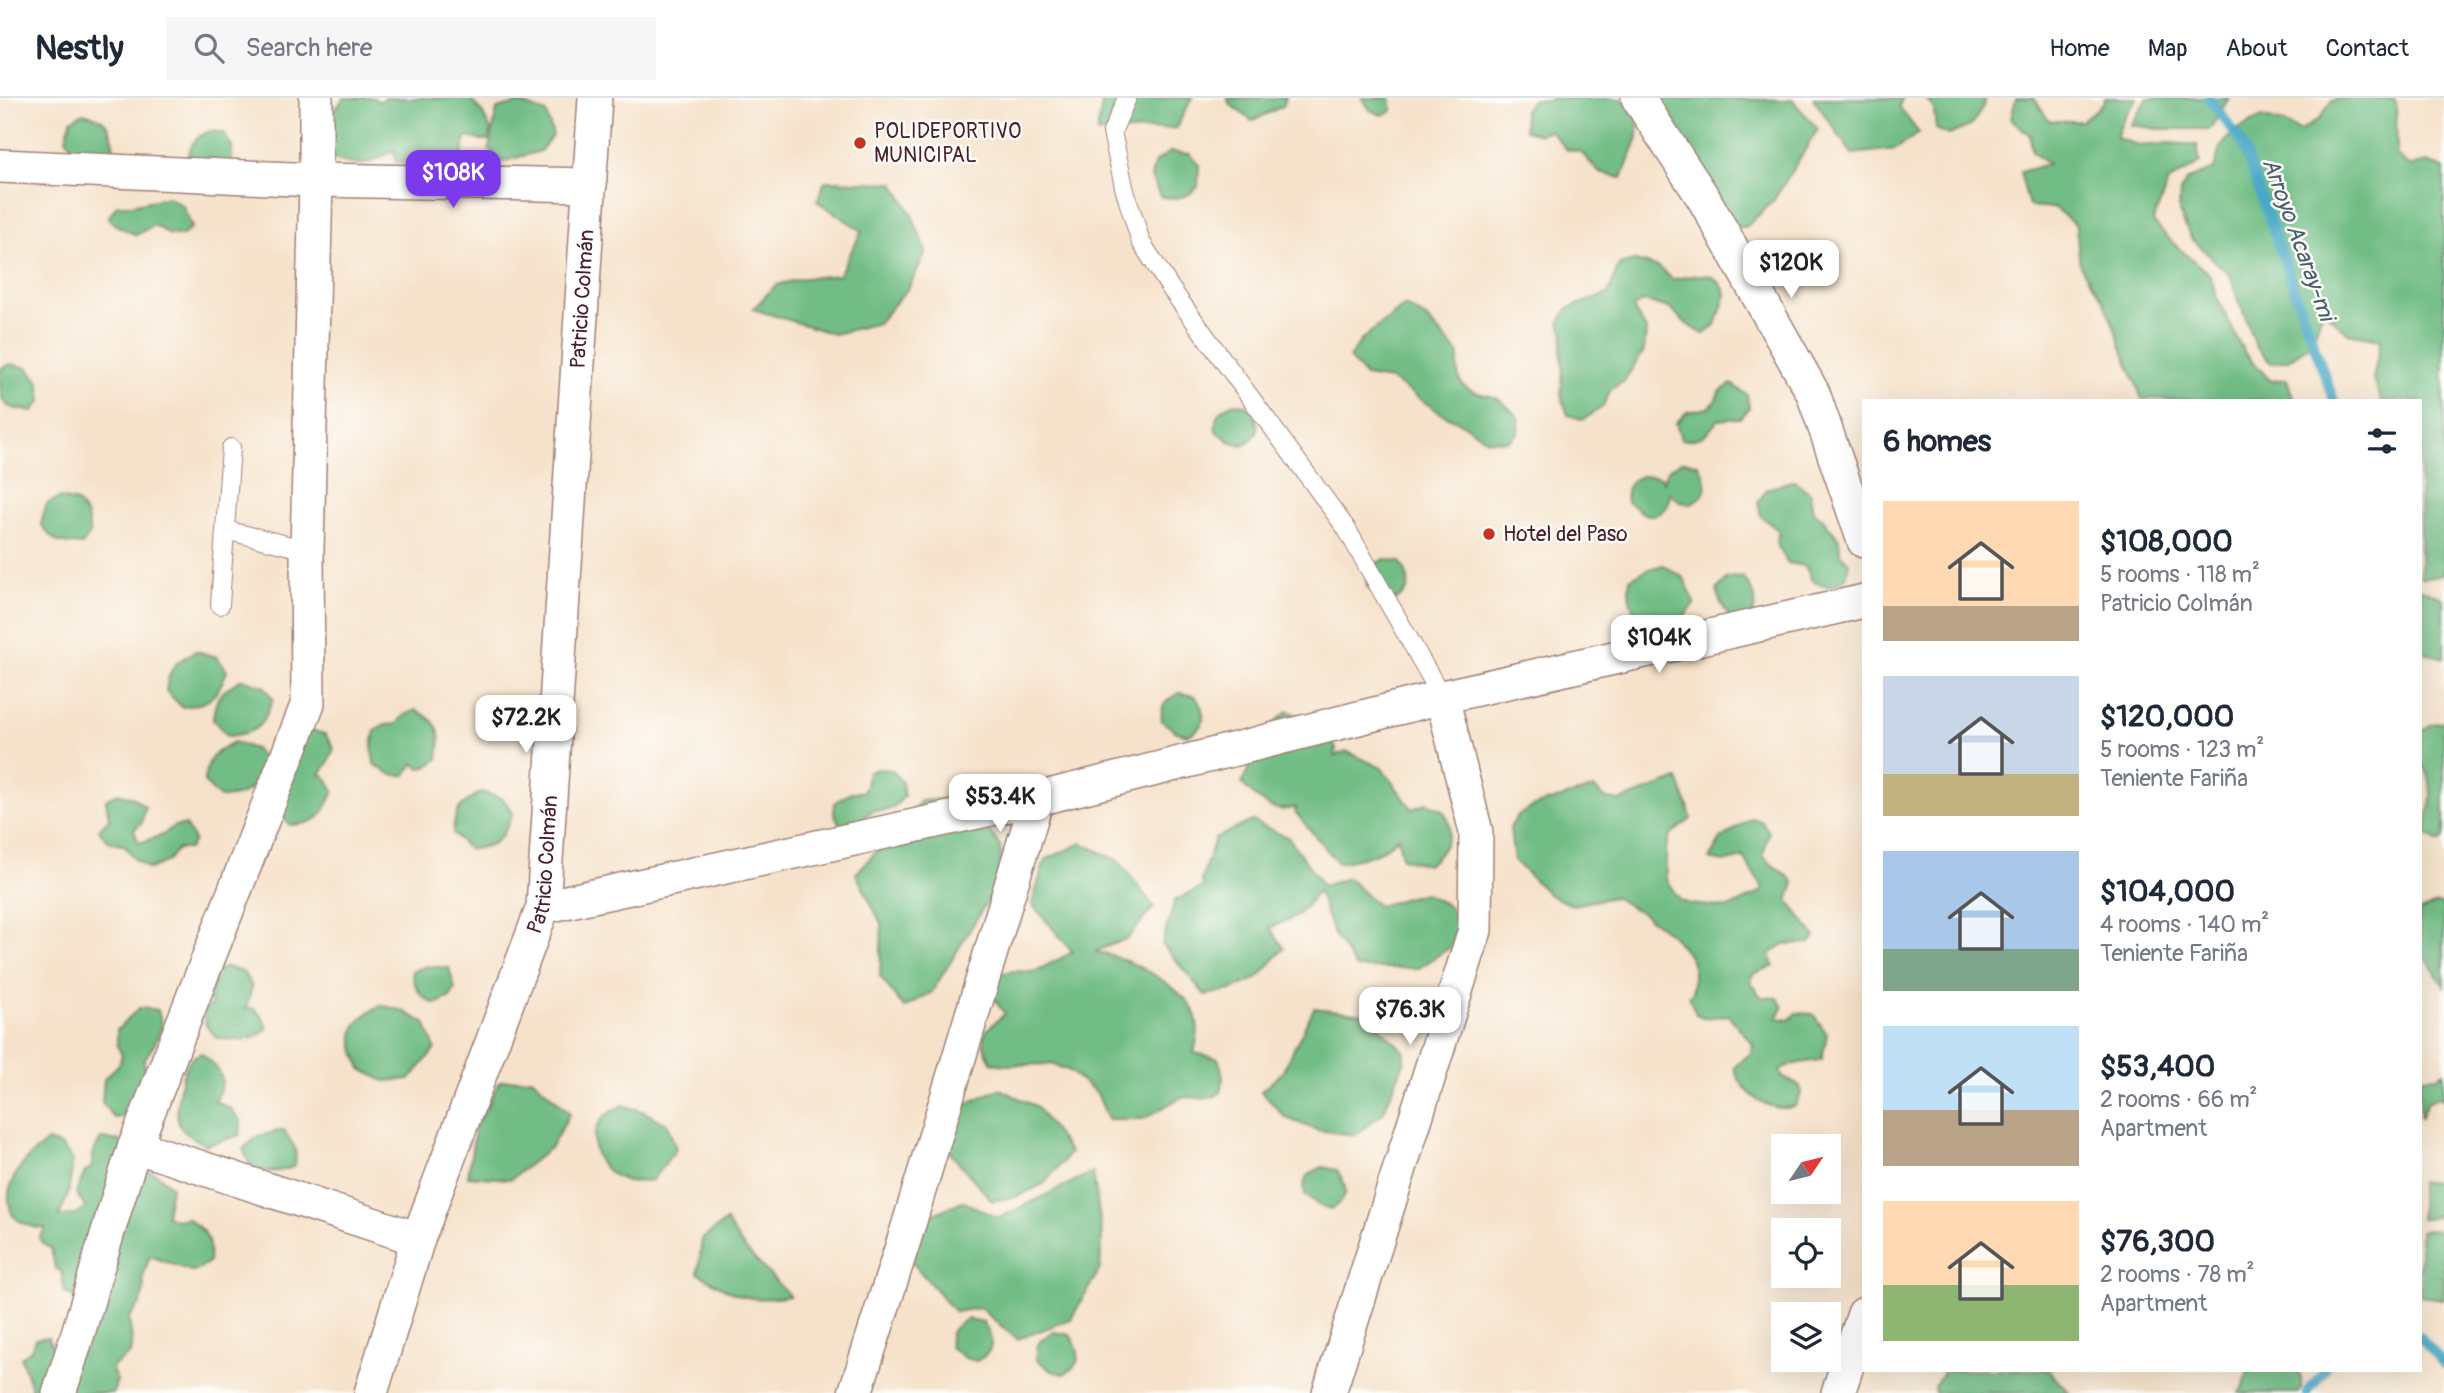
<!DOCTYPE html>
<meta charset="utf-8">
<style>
body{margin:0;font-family:Pangolin,sans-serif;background:#f6f6f7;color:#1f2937;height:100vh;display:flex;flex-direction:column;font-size:26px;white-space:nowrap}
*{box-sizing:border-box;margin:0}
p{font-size:23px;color:#747a83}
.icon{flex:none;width:38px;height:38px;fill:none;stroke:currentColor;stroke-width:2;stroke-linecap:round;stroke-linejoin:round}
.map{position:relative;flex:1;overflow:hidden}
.panel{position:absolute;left:1862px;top:301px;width:560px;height:973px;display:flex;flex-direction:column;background:#fff;border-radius:0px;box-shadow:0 7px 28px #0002}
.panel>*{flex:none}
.needle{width:46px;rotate:55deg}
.buttons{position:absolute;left:1771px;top:1036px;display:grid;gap:14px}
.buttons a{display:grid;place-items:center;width:70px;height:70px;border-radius:0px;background:#fff;box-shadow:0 7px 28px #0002;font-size:35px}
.price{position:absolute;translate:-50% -60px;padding:0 16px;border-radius:14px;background:#fff;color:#222;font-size:23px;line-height:46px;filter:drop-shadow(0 2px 4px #0008)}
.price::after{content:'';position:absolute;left:50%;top:42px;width:21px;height:16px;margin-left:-10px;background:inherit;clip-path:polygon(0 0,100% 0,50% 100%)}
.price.current{background:#7c3aed;color:#fff}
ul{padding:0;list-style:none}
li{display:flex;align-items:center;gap:21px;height:175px;padding:0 21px}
li span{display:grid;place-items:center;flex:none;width:196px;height:140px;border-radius:0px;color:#555}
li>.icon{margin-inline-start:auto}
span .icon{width:84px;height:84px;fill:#fffc;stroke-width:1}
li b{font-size:30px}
h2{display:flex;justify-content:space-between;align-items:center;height:84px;padding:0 21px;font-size:30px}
header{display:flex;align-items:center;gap:42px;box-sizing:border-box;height:98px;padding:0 35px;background:#fff;border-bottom:2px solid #e0e1e3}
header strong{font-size:33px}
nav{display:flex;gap:38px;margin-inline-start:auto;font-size:24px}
.search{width:490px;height:63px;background:#f6f6f7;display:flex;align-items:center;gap:18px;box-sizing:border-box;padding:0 24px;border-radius:0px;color:#747a83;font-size:26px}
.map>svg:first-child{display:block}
.forest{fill:#72bd85;stroke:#5e6e58;stroke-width:2}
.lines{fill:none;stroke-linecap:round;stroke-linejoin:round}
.stream{stroke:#48a8c7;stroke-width:10}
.lane-casing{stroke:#a0807a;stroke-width:20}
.street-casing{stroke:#a0807a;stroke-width:36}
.lane{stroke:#fff;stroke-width:18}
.street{stroke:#fff;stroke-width:33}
.poi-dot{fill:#c8321e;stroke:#fdfcf7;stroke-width:2.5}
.labels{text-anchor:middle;stroke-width:5;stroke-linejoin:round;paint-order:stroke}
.poi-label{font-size:21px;fill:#4a1f2b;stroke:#fdfcf7;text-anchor:start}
.street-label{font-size:21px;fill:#4a1f2b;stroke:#fdfcf7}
.water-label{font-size:23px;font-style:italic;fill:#495d71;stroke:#fdfcf7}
</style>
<header>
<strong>Nestly</strong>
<div class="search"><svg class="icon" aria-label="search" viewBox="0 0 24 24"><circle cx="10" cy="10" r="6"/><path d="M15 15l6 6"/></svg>Search here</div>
<nav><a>Home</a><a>Map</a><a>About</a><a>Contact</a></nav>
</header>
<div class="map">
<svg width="2444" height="1295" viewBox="0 0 2444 1295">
<rect width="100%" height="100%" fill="#fdfcf7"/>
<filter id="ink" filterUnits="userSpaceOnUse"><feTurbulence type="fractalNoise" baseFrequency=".0143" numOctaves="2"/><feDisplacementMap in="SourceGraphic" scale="14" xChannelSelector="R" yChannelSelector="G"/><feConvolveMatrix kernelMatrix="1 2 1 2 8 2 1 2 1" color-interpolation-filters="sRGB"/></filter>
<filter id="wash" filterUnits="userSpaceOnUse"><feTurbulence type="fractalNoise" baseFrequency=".00686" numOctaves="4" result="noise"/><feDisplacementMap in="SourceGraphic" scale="28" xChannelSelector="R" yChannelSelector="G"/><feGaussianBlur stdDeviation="1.57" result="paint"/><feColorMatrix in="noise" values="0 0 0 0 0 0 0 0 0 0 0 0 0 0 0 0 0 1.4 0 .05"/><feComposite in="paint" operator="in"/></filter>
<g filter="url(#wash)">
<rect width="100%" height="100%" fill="#f6e2ca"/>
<path class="forest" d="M 344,0 L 374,0 L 380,4 L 384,0 L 469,0 L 482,14 L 491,32 L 488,43 L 466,39 L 460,66 L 446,72 L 421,64 L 396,64 L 394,52 C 362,72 358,68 323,58 L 323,27 Z
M 1103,0 L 1192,0 L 1176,30 L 1097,35 Z
M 1227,0 L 1286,0 L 1283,8 L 1252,23 L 1230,6 Z
M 1362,0 L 1390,0 L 1392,13 L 1381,17 L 1370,12 Z
M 1552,0 L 1623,1 L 1638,21 L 1638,39 L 1622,80 L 1600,75 L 1581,54 L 1566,51 L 1550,32 L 1539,36 L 1525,32 L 1524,12 L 1533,1 L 1548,3 Z
M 1654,0 L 1792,2 L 1818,31 L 1773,103 L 1746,129 L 1718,129 Z
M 1813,0 L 1902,0 L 1899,9 L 1919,35 L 1896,51 L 1852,56 Z
M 1925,0 L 1985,0 L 1985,4 L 1972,27 L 1949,37 L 1936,31 L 1934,11 Z
M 2016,0 L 2034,0 L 2049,23 L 2082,23 L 2104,5 L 2105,0 L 2137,0 L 2124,19 L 2116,40 L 2142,48 L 2169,45 L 2197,47 L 2200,65 L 2168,84 L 2153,124 L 2173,145 L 2210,177 L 2217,200 L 2245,256 L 2271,283 L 2287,281 L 2294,303 L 2142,301 L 2104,203 L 2080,168 L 2076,128 L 2055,110 L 2029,108 L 2020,74 L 2048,66 L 2032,54 L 2030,37 L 2011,21 Z
M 2147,0 L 2229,0 L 2210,31 L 2159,31 L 2131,27 Z
M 2338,0 L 2391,0 L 2396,4 L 2397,58 L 2411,68 L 2427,64 L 2444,70 L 2444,476 L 2423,480 L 2420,478 L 2420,303 L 2381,303 L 2373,281 L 2381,241 L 2348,235 L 2323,212 L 2312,245 L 2288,262 L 2271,265 L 2256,249 L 2230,177 L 2191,140 L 2179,114 L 2180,93 L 2188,81 L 2214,71 L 2220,50 L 2234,33 L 2262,19 L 2283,25 L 2300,33 L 2319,21 L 2332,3 Z
M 520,5 L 546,15 L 553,37 L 540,53 L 501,64 L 489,51 L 497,11 Z
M 83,15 C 108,21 110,26 114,51 L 105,62 L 76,57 L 66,40 L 71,22 Z
M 211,33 L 223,35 L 232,48 L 232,65 L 186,66 C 189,49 194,38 211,33 Z
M 1170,54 L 1190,56 L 1199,67 L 1198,89 C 1186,100 1177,102 1160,98 L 1151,79 L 1155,64 Z
M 825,83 L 894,85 L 912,117 L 926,154 L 909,189 L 878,225 L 834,236 L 753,211 L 776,187 L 805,180 L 839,177 L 862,133 L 817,103 Z
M 168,99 L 183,108 L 192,129 L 182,138 L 169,136 L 154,127 L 136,137 L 114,126 L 108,120 L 117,107 L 131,107 Z
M 1634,163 L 1659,169 L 1672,181 C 1697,179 1714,167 1726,196 L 1716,227 L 1704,236 L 1688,227 L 1669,210 L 1644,203 L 1633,210 L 1646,232 L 1644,253 L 1623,284 L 1611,291 L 1602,309 L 1583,322 L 1568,317 L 1561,297 L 1563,270 L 1561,252 L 1564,235 L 1559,225 L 1568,210 L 1608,196 L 1619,167 Z
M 1405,208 L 1426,220 L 1459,256 C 1456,275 1456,289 1478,295 C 1483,297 1489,297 1494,299 C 1505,304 1512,313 1519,321 L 1518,335 L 1508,343 L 1487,342 L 1465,327 L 1442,316 L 1401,288 L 1391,282 L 1365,278 L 1349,260 L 1362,241 Z
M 10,266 L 28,270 L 39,284 L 42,302 L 33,313 C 0,310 0,307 0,271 Z
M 1732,286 L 1747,297 L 1749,310 L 1740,320 L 1717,322 C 1709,336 1698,344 1681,341 L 1676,325 L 1687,314 L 1709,310 L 1715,304 L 1719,294 Z
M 1234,305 L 1249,308 C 1260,324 1262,337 1243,347 L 1231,344 L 1216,333 C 1214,316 1219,312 1234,305 Z
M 1683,363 L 1698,366 C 1709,383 1711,395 1691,406 L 1680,403 L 1669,395 C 1670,407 1664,413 1653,418 L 1643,415 L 1627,404 C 1624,380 1639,375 1660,379 L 1664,384 C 1664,372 1673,368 1683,363 Z
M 1794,382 L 1810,395 L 1813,414 L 1822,420 L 1839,441 L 1840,454 L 1849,465 L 1846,480 L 1831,489 L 1813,484 L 1805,468 L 1788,465 L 1776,445 L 1779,433 L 1761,418 L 1758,404 L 1767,391 Z
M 59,400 L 77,404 L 87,418 L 90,436 L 82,447 C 57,445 56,447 41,426 L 47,406 Z
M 1385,461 L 1400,464 C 1411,480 1413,494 1394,503 L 1374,495 L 1367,489 C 1365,472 1370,468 1385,461 Z
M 1663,467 L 1684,480 L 1695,505 C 1688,514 1682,524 1671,527 C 1640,537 1625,508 1630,481 L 1646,472 Z
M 1743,479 C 1755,495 1760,503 1750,521 L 1730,520 L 1720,503 L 1717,492 L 1727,480 Z
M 2420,490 L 2444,501 L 2444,560 L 2420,553 Z
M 196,553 L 217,559 L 227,573 C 217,599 209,607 182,609 L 166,593 C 169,569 175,564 196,553 Z
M 242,581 L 264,588 L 273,601 C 263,628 257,636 228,638 L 213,622 C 215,597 221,593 242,581 Z
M 1179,595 L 1195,598 C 1206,614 1208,628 1188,637 L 1177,634 L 1162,623 C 1160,607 1165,603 1179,595 Z
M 416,612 C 441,625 442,633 438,661 L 426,669 L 419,670 L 414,665 L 405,677 C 391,678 385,674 374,666 L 372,648 L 375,633 L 385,627 L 397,626 L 404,617 Z
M 1288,613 L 1316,626 L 1336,650 L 1335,658 L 1346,653 L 1382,670 L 1412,711 L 1427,705 C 1432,707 1440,710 1443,713 C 1459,731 1442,757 1427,767 L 1402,760 L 1398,739 C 1383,757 1360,761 1338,765 L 1295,714 L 1296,709 C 1272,718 1258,701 1242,686 L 1263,635 Z
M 2444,624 L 2444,740 L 2439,744 L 2426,736 C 2429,715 2438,681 2420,665 L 2420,634 L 2432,626 Z
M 303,630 L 325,636 L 334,650 L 328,665 L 320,676 L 325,678 L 334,692 C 324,718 318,726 290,727 L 274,711 Z
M 234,644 L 255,651 L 265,664 C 255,690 248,699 220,700 L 204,684 C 207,660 213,655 234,644 Z
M 878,671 L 892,672 L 902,685 L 904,698 C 895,709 888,715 874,712 L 850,729 L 840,727 L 834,715 L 835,704 L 853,694 L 862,694 L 866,689 L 868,674 Z
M 1678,681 L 1688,708 L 1691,721 L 1670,737 L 1666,750 L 1666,782 L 1680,802 L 1690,806 L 1729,810 L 1761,794 L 1763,790 L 1743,759 L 1724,764 L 1709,761 L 1721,741 L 1751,720 L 1761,723 L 1769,734 L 1763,757 C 1770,769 1786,773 1794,785 L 1788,803 L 1815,838 L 1810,845 L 1784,846 L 1770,856 L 1774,868 L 1753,876 L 1751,884 L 1761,899 L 1778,900 L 1783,910 L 1777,920 L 1789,922 L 1796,915 L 1813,916 L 1827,936 L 1822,961 C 1808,965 1791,964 1780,972 L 1782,978 L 1799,988 L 1802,993 L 1795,1008 C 1769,1017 1741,994 1734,969 L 1751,955 L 1753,946 L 1728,917 L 1705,920 L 1696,916 L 1689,898 L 1693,894 L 1693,868 L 1690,859 L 1672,837 L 1640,814 L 1614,799 L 1572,807 L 1549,797 L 1514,762 L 1510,730 L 1518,717 L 1537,707 L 1594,690 L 1606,701 L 1620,703 Z
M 482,694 L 503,701 L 513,715 C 503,741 496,750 468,751 L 453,735 C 455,709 460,707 482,694 Z
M 118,695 L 134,700 L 145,709 L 142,724 L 134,732 L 139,745 L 163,737 L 174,728 L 185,727 L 194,742 L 189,751 L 177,751 L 168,763 L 149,771 L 135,761 L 124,747 C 111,746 105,743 99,731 L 109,721 L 106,702 Z
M 963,699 L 1000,747 L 1002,779 L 932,894 L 904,910 L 880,878 L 882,827 L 856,776 L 921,703 Z
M 1252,723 L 1289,740 L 1323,788 L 1348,780 L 1378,808 L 1424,795 L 1449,808 L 1459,826 L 1455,846 L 1419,870 L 1356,870 L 1333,835 L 1318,793 L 1297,818 L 1270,830 L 1284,850 L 1258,880 L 1231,892 L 1205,897 L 1162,846 L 1175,802 L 1205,788 L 1201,783 L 1215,740 Z
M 1082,745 L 1119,763 L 1154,809 L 1128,840 L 1094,854 C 1122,855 1185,889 1195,916 C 1200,929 1197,942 1194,955 L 1218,960 C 1223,973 1224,982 1221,994 L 1211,1000 L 1182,999 L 1143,1021 L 1108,1021 L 1097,995 L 1068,972 L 1051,966 L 1007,967 L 992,965 C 976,938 983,934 1005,916 L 994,901 L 997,876 L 1015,873 L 1034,874 L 1073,854 L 1032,806 L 1045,762 Z
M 2436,806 L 2444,808 L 2444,888 L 2420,851 L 2420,813 Z
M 427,868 L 449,870 L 455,891 L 450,899 L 436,906 C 420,900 414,890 412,873 Z
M 226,869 L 243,874 L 252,889 L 247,908 L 244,911 L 254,910 L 263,920 L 267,931 C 252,944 236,943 217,940 L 206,927 L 203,914 L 212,906 L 209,901 L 215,875 Z
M 381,907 L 403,913 L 425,925 L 435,951 L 410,981 L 384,983 L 361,971 C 348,937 348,925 381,907 Z
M 139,910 L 158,912 L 162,929 L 155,945 L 144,962 L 147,1002 L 128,1018 L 114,1020 L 102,1004 L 104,981 L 119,966 L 122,957 L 117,947 L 117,932 Z
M 1314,910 L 1365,916 L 1405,954 L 1405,962 L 1383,1015 L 1355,1037 L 1317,1032 L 1286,1020 L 1261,993 L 1282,975 Z
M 201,955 C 219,969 229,981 215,1003 L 231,1011 L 241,1023 L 240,1037 L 207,1047 C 198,1043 185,1037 180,1028 C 173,1016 181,969 192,960 C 194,958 198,957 201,955 Z
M 2444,974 L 2444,1003 L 2440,998 L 2427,1004 L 2420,1021 L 2420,980 L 2437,979 Z
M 532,980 L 570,1015 L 551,1049 L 511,1081 L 468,1078 L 475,1030 L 500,983 Z
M 999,991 L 1036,1008 L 1070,1055 L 1044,1086 L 1018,1098 L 992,1103 L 948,1052 L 961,1008 Z
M 623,1007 L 644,1014 L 667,1026 L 676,1051 L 652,1082 C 643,1083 631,1085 624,1082 C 597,1073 583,1042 604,1019 C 609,1014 616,1011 623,1007 Z
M 284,1032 L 296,1052 L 295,1068 C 279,1075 267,1075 251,1070 L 243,1051 L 258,1038 Z
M 101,1041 L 121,1043 L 125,1072 C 149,1072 154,1070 171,1089 L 166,1118 L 176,1122 L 187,1120 C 207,1135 211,1138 209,1164 L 194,1174 L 150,1158 L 143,1178 L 144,1192 L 140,1206 L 129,1220 L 132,1243 L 130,1256 L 111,1270 L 117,1282 L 113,1295 L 33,1295 L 21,1260 L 31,1252 L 35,1241 L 48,1239 L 56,1256 L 80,1202 L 65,1195 L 61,1173 L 55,1170 L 51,1150 L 44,1147 L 39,1140 L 46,1130 C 33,1130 21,1127 12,1116 C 0,1086 25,1060 48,1043 L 61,1048 L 73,1062 L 68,1097 L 59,1118 L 74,1117 L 86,1110 L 76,1095 L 85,1074 L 92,1069 L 92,1056 Z
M 1322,1069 L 1337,1072 C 1348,1089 1350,1101 1331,1111 L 1320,1108 L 1305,1097 C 1302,1080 1307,1077 1322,1069 Z
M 1093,1074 L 1102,1138 L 1100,1171 L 1071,1221 L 1017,1241 L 980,1210 L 955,1214 L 911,1163 L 925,1120 L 962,1103 L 999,1120 Z
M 2444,1078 L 2444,1116 L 2420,1121 L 2420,1084 L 2437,1083 Z
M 726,1123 L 744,1150 L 790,1198 C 746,1206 734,1197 698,1175 L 702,1141 Z
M 2435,1132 L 2444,1138 L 2444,1201 L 2420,1198 L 2420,1133 Z
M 967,1221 L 983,1224 C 994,1240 996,1254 976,1263 L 965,1260 L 950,1249 C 948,1233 953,1229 967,1221 Z
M 1054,1234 L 1070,1237 C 1081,1253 1083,1267 1063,1276 L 1052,1273 L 1037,1262 C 1035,1245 1040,1241 1054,1234 Z
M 1944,1272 L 2048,1272 L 2069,1295 L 1935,1295 L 1934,1289 Z
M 2248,1272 L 2297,1272 C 2302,1278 2303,1289 2298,1295 L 2239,1295 L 2244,1288 Z"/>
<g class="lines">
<path class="stream" d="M 2209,0 L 2242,45 L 2334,303
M 2420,1239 L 2444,1266
M 2307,1295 L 2325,1272"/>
</g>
</g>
<g filter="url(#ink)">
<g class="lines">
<g class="lane-casing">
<path id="lane" d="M 1127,0 L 1112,34 L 1125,93 L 1141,144 L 1171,191 L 1346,430 L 1442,599
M 231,350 L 225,432 L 307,452
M 220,507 L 225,432"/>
</g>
<g class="street-casing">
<g id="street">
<path d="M 1638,0 L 1704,101 L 1813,295 L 1864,443"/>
<path d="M 0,68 L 316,82 L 590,87"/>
<path d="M 543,809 L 1037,701 L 1442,599 L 1864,503"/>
<path d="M 135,1048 L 418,1141"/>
<path d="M 59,1295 C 87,1213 107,1129 135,1048 L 308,605 L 307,452 L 316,82 L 316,0"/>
<path id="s1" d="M 371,1295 L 418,1141 L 543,809 L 595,0"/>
<path d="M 855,1295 L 905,1139 L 1037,701"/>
<path d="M 1329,1295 L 1475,832 L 1476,734 L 1442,599"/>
<path d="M 1838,1295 L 1864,1216"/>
</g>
</g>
<use href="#lane" class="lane"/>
<use href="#street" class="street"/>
</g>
</g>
<g class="poi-dot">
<circle cx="860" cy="45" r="7"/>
<circle cx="1489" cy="436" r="7"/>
</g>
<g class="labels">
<g class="poi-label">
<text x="874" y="40">POLIDEPORTIVO<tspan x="874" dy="24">MUNICIPAL</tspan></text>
<text x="1503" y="443">Hotel del Paso</text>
</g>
<g class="street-label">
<text dy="7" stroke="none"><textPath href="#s1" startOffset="1125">Patricio Colmán</textPath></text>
<text dy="7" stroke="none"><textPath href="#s1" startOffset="558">Patricio Colmán</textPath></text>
</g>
<g class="water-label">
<text transform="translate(2299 141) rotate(70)" y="8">Arroyo Acaray-mi</text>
</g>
</g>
</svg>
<div class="buttons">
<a><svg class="needle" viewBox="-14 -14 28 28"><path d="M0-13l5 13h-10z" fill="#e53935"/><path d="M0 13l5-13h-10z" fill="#747a83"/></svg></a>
<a><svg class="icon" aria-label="locate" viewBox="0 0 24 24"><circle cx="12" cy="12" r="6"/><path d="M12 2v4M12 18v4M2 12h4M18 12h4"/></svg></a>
<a><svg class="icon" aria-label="layers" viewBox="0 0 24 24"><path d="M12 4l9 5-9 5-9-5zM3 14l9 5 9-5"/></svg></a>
</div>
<b class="price current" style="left:453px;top:112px">$108K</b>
<b class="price" style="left:1791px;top:202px">$120K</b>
<b class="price" style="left:1659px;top:577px">$104K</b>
<b class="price" style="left:526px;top:657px">$72.2K</b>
<b class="price" style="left:1000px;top:736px">$53.4K</b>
<b class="price" style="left:1410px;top:949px">$76.3K</b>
<section class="panel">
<h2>6 homes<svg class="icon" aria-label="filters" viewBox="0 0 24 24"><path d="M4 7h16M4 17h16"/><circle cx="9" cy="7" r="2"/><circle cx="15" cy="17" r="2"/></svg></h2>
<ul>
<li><span style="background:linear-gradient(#ffd9b3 75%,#b9a48a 0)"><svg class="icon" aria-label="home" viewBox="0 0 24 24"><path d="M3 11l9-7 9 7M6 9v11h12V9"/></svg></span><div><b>$108,000</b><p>5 rooms · 118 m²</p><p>Patricio Colmán</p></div></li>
<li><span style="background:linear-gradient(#c9d6e8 70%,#c2b280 0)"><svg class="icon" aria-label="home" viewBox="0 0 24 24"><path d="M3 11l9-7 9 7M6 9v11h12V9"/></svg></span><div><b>$120,000</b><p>5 rooms · 123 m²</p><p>Teniente Fariña</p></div></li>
<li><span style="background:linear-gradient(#a9c7e8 70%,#7fa58c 0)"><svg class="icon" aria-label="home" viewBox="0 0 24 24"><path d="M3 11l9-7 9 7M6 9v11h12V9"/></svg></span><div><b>$104,000</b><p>4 rooms · 140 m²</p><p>Teniente Fariña</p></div></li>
<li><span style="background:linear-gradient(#bfe0f5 60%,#b9a48a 0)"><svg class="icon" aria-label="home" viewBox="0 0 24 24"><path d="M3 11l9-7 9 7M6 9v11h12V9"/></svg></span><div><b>$53,400</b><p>2 rooms · 66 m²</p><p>Apartment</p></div></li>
<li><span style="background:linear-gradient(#ffd9b3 60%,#8fb573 0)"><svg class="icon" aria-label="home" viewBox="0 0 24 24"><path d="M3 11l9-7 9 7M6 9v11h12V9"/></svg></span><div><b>$76,300</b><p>2 rooms · 78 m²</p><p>Apartment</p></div></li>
</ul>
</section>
</div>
